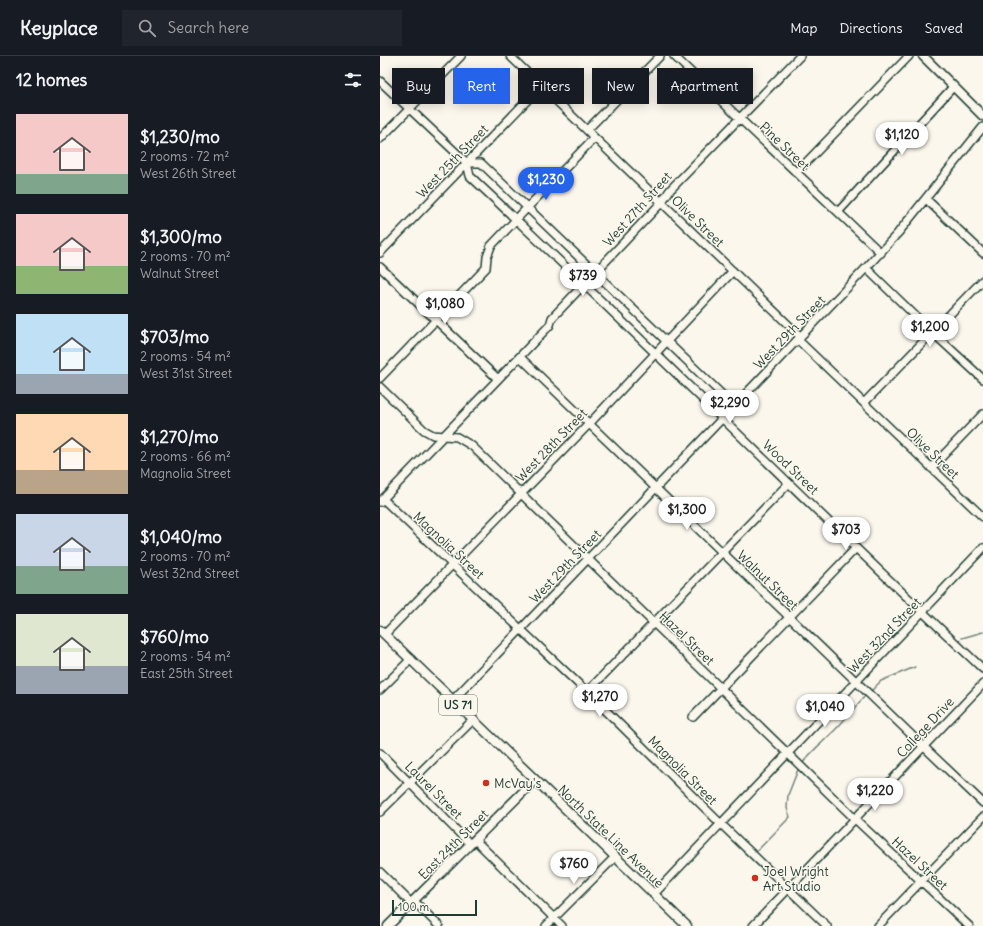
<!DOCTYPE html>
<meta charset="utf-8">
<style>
body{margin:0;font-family:Delius,sans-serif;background:#20242c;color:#f1f3f6;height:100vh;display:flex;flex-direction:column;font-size:15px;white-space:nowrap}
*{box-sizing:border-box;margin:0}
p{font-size:13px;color:#9ea1a6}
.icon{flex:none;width:22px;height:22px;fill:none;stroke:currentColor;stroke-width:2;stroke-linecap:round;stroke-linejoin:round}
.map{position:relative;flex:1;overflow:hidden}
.panel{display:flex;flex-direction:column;background:#171b24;width:380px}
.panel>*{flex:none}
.banner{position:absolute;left:12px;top:12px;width:380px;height:36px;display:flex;gap:8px}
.scale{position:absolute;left:12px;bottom:10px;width:85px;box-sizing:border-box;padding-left:4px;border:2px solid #1f3d34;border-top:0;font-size:11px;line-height:14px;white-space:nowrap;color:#1f3d34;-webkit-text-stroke:3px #fbf7ec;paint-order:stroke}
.price{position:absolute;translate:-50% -34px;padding:0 9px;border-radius:14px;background:#fff;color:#222;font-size:13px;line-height:26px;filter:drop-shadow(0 1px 2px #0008)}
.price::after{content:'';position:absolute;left:50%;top:24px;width:12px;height:9px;margin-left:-6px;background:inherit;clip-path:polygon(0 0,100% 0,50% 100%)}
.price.current{background:#2563eb;color:#fff}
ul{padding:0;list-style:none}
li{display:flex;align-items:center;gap:12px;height:100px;padding:0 16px}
li span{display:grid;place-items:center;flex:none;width:112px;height:80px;border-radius:0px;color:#555}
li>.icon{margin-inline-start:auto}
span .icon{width:48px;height:48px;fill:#fffc;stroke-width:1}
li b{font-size:17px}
h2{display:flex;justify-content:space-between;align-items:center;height:48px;padding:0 16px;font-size:17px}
.chip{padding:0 14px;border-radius:0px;background:#171b24;box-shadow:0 2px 10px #0003;font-size:14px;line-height:36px}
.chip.current{background:#2563eb;color:#fff}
header{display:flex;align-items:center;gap:24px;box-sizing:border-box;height:56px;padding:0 20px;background:#171b24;border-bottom:1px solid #363941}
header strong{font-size:19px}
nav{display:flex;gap:22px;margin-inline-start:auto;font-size:14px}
.search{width:280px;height:36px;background:#20242c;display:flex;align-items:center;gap:10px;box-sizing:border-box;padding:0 14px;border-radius:0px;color:#9ea1a6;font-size:15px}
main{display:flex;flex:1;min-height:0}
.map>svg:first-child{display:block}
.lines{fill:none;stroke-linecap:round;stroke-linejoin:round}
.stream{stroke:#74847b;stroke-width:1.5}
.minor-casing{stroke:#1f3d34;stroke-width:10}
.major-casing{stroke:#1f3d34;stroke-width:11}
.minor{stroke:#fbf7ec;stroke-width:7}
.major{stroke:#fbf7ec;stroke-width:8}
.poi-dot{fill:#c8321e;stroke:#fbf7ec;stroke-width:1.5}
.labels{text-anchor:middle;stroke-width:3;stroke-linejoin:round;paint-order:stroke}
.shield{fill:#fbf7ec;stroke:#61756b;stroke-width:1}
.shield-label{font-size:12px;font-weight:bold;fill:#1f3d34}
.street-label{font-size:13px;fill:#1f3d34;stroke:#fbf7ec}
.poi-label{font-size:13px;fill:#1f3d34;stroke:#fbf7ec;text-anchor:start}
</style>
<header>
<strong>Keyplace</strong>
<div class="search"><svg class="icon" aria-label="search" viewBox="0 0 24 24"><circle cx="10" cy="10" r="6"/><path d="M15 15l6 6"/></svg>Search here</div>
<nav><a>Map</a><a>Directions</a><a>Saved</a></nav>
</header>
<main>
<section class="panel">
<h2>12 homes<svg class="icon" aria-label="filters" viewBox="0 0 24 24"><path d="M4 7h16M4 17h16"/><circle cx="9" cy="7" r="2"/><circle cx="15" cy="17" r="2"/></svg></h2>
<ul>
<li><span style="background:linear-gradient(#f6c9c9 75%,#7fa58c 0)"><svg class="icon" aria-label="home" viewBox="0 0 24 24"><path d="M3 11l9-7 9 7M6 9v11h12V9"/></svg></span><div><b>$1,230/mo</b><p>2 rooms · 72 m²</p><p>West 26th Street</p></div></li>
<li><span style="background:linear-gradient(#f6c9c9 65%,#8fb573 0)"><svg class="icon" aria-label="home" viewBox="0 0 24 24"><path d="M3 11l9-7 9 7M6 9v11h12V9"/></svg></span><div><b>$1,300/mo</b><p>2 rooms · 70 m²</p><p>Walnut Street</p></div></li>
<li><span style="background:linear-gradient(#bfe0f5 75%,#9aa5b1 0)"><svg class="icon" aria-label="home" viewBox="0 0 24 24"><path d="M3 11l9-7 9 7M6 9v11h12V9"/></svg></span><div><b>$703/mo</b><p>2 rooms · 54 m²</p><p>West 31st Street</p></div></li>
<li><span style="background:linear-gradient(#ffd9b3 70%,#b9a48a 0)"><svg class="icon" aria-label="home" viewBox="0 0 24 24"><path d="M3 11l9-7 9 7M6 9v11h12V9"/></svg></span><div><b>$1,270/mo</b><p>2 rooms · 66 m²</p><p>Magnolia Street</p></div></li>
<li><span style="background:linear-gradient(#c9d6e8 65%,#7fa58c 0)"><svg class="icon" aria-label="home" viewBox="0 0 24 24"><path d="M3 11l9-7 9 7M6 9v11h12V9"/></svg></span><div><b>$1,040/mo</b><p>2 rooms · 70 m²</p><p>West 32nd Street</p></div></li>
<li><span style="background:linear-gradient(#dfe7d0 65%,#9aa5b1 0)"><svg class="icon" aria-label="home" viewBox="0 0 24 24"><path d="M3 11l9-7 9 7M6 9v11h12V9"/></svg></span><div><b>$760/mo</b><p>2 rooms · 54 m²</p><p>East 25th Street</p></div></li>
</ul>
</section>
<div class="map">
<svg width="603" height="870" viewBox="0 0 603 870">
<rect width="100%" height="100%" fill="#fbf7ec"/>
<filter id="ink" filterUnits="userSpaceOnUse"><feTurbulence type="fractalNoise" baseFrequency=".025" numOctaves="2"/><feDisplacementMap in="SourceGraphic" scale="8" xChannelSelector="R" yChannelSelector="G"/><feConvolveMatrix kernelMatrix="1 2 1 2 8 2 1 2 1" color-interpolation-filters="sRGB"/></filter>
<g filter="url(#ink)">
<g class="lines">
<path class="stream" d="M 582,582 L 603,576
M 490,636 L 501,625 L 535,611
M 422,708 C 431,695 443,686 454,675 C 466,663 475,650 487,638
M 377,795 L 410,761 L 407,752 L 408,739 L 419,711"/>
<g class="minor-casing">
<path id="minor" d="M 130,0 L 421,281
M 294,0 L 501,197
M 0,25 L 87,107 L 90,120 C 263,282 430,451 603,613
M 207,74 L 280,0
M 0,83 L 81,0
M 87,107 L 101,107 L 354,350
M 416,117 L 529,0
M 546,143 L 603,197
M 458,156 L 573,31
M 0,197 L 161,30
M 0,211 L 118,323
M 486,212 L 552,276 L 603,323
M 418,284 L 603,461
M 140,301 L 544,691 L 603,747
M 0,322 L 106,212 L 107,201 L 111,190 L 147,152 L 214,82
M 0,331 L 44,374 L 53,379 L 77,381 L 92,390 L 475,763 L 589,870
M 484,347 L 603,224
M 551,412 L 603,358
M 3,443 L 207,636 L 341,768 L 447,870
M 0,446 L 170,269 L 172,262 L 281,147 L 290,134 L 420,0
M 5,578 L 209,368 L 353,215
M 0,634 L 31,603
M 207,636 L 409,427
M 73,644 L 486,212 L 518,177 L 603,71
M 313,661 L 476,492
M 0,697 L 90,788
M 0,756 L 93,664
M 95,784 L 182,870
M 0,816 L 31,847
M 274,838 L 603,492
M 34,845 L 59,870
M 166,870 L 235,801
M 373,870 L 603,628
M 498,870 L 603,761"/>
</g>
<g class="major-casing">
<path id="major" d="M 543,0 L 603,60
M 0,574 L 307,870
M 8,870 L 155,724"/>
</g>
<use href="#minor" class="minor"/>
<use href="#major" class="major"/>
</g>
</g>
<g class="poi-dot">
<circle cx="106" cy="727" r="4"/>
<circle cx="375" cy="822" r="4"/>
</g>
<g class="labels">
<rect class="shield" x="59" y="639" width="38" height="20" rx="3"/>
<g class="shield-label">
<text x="78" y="653">US 71</text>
</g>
<g class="street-label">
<text transform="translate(405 90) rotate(44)" y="5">Pine Street</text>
<text transform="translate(72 105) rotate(-46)" y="5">West 25th Street</text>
<text transform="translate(257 153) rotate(-48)" y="5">West 27th Street</text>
<text transform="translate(318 165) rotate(44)" y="5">Olive Street</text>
<text transform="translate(409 276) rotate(-46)" y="5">West 29th Street</text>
<text transform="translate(171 389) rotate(-46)" y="5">West 28th Street</text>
<text transform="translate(553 397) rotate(44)" y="5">Olive Street</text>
<text transform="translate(411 411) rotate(44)" y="5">Wood Street</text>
<text transform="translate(69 489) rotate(43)" y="5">Magnolia Street</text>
<text transform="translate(185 510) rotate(-46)" y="5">West 29th Street</text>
<text transform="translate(388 524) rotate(44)" y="5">Walnut Street</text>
<text transform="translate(504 579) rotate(-46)" y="5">West 32nd Street</text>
<text transform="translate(307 582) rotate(44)" y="5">Hazel Street</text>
<text transform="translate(545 671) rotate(-47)" y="5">College Drive</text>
<text transform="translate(303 714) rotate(45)" y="5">Magnolia Street</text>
<text transform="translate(54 734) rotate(45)" y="5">Laurel Street</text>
<text transform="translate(231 780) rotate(44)" y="5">North State Line Avenue</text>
<text transform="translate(73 788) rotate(-45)" y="5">East 24th Street</text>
<text transform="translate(540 807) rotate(43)" y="5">Hazel Street</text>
</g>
<g class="poi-label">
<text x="114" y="732">McVay's</text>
<text x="383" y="820">Joel Wright<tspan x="383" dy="15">Art Studio</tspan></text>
</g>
</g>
</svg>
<div class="scale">100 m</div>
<b class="price" style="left:522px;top:100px">$1,120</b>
<b class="price current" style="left:166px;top:145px">$1,230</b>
<b class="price" style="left:203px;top:241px">$739</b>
<b class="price" style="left:65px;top:269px">$1,080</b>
<b class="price" style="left:550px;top:292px">$1,200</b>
<b class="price" style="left:350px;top:368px">$2,290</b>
<b class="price" style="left:307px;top:475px">$1,300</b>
<b class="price" style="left:466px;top:495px">$703</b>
<b class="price" style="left:220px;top:662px">$1,270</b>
<b class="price" style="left:445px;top:672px">$1,040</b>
<b class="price" style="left:495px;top:756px">$1,220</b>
<b class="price" style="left:194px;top:829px">$760</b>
<div class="banner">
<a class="chip">Buy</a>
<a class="chip current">Rent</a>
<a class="chip">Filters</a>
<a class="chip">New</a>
<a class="chip">Apartment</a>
</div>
</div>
</main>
